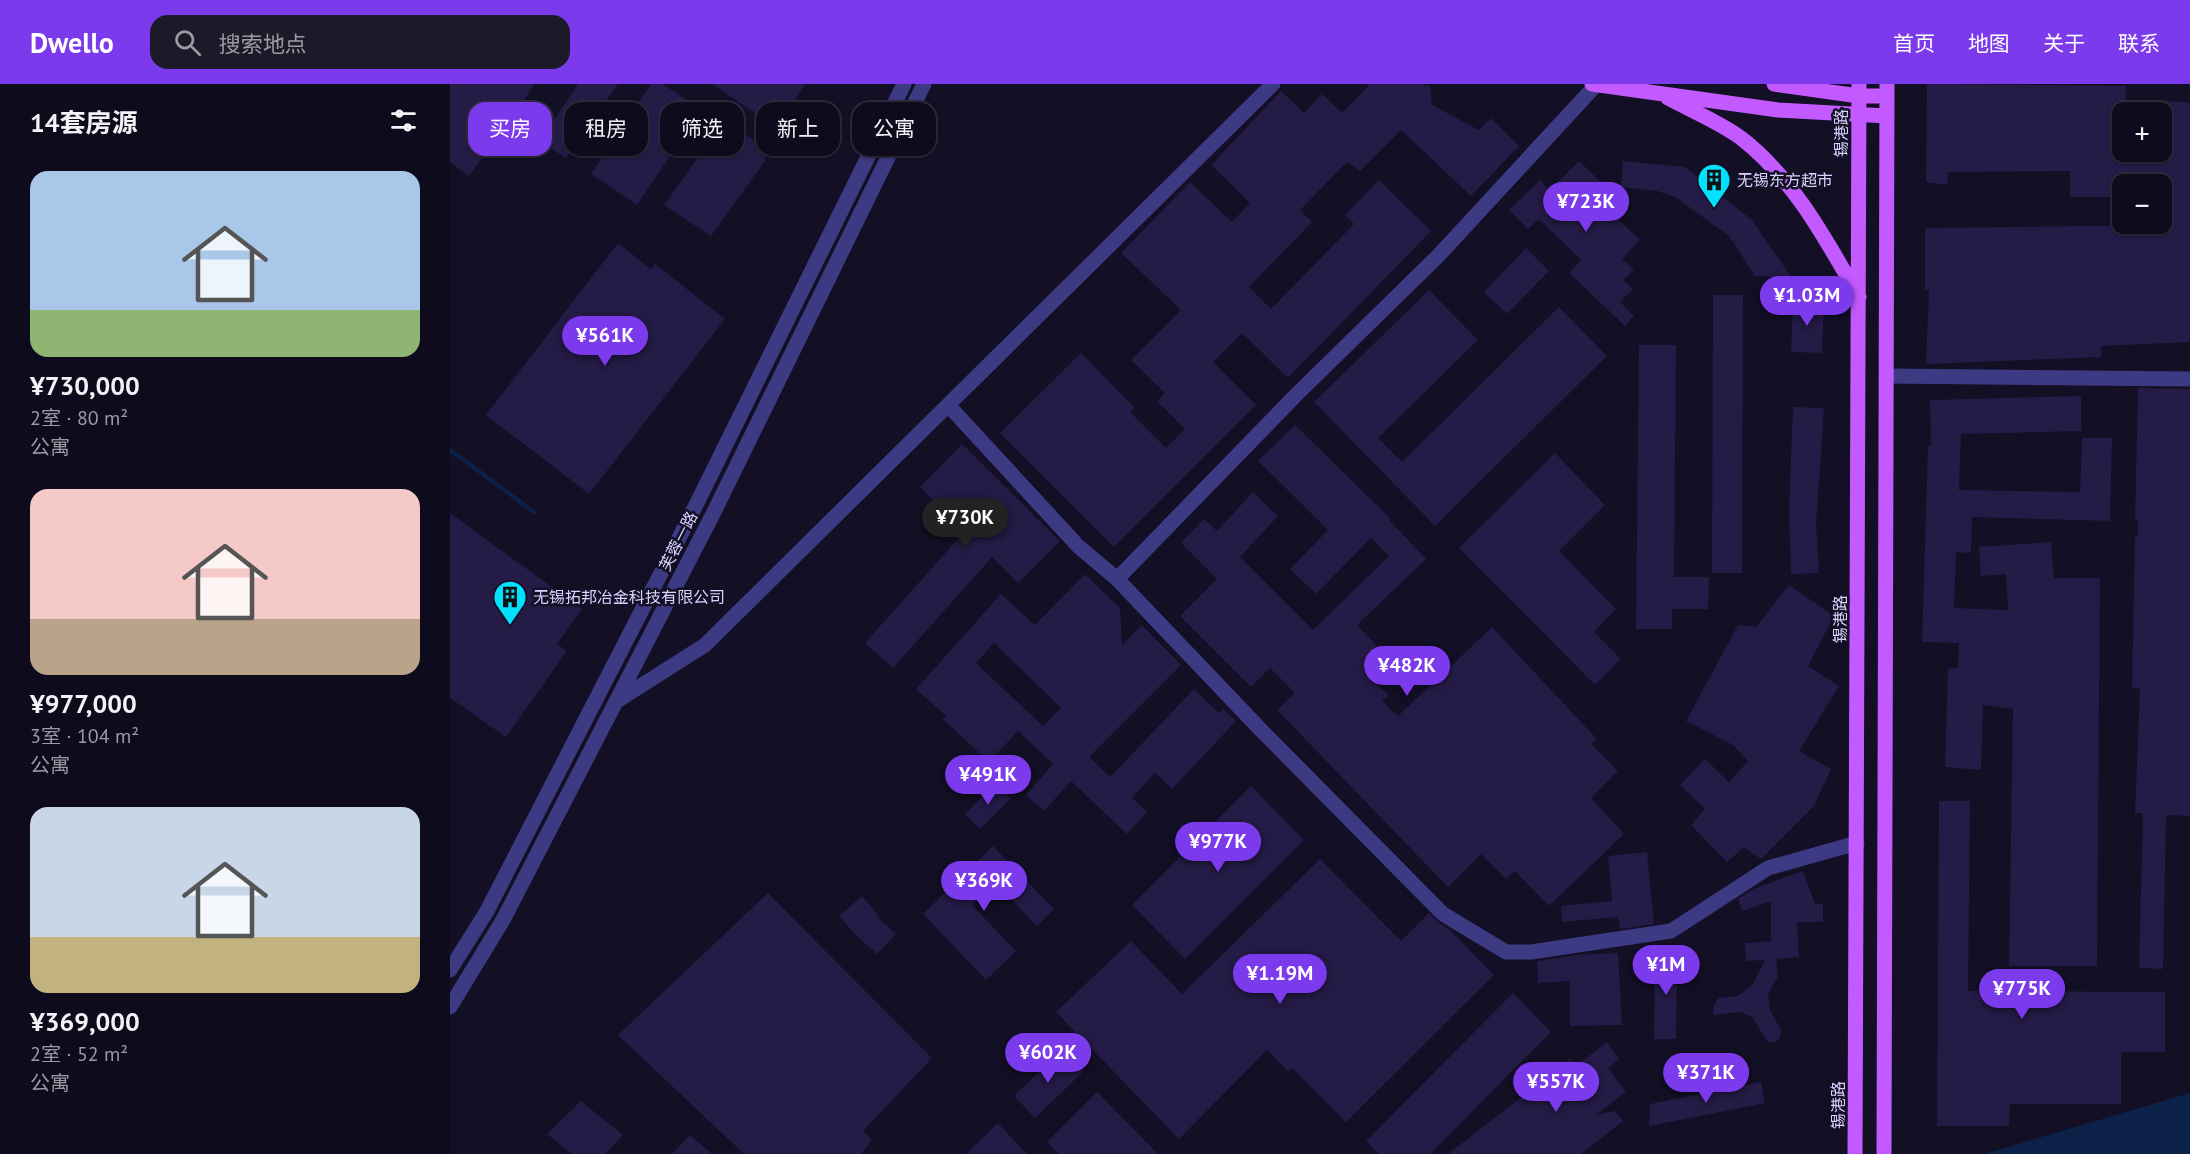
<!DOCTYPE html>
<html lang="zh">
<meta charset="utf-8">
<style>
body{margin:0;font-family:"PT Sans","Noto Sans SC",sans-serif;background:#1c1929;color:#f1f3f6;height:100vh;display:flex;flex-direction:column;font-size:22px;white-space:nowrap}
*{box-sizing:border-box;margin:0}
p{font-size:20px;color:#9b9ba3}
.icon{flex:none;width:33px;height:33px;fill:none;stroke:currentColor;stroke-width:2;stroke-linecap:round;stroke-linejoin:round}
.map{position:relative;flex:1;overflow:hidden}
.drawer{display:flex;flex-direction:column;background:#0e0b1c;width:450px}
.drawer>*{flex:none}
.top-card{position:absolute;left:18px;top:18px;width:570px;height:54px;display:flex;gap:12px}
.buttons{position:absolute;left:1662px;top:18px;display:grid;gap:12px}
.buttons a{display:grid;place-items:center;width:60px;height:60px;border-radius:12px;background:#0e0b1c;box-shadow:0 2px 4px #0004,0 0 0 2px #2e2b3b;font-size:30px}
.price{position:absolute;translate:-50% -51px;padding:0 14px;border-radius:21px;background:#7c3aed;color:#fff;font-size:20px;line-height:39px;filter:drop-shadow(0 2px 3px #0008)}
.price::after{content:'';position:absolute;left:50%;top:36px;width:18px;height:14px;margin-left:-9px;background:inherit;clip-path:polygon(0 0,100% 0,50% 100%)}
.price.current{background:#222;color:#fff}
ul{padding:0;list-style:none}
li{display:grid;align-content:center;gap:12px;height:318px;padding:0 30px}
li span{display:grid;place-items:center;height:186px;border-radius:18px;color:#555}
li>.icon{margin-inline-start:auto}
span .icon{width:108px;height:108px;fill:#fffc;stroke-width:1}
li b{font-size:26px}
h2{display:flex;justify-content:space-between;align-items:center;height:72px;padding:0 30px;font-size:26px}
.pill{padding:0 21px;border-radius:18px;background:#0e0b1c;box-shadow:0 2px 4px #0004,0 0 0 2px #2e2b3b;font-size:21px;line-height:54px}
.pill.current{background:#7c3aed;color:#fff}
header{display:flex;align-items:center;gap:36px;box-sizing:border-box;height:84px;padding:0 30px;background:#7c3aed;color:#fff}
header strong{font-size:28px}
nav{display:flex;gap:33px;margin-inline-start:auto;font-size:21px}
.search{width:420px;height:54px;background:#1c1929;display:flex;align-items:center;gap:15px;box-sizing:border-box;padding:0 21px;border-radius:18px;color:#9b9ba3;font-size:22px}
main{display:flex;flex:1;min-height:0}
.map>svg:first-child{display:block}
.water{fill:#0c2147}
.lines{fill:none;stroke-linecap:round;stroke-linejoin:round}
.stream{stroke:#0c2147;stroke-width:4.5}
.building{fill:#241b46;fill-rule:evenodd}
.minor{stroke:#3d3a84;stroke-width:15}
.major{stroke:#c35aff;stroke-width:15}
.labels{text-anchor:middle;stroke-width:5;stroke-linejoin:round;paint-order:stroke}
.street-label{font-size:16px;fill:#d8d3ff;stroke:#130f25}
.poi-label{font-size:16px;fill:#d8d3ff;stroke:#130f25;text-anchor:start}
</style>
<header>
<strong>Dwello</strong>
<div class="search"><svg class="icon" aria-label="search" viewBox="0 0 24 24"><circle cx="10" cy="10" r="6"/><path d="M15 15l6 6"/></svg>搜索地点</div>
<nav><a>首页</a><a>地图</a><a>关于</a><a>联系</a></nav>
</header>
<main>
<section class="drawer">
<h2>14套房源<svg class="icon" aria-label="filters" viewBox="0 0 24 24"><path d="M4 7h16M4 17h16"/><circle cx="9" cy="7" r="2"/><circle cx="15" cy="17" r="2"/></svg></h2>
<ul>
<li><span style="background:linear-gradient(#a9c7e8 75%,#8fb573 0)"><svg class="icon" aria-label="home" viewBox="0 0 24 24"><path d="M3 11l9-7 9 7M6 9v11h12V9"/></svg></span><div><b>¥730,000</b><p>2室 · 80 m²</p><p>公寓</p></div></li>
<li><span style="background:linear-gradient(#f6c9c9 70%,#b9a48a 0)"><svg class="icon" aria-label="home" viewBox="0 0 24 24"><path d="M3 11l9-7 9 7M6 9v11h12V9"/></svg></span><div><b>¥977,000</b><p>3室 · 104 m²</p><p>公寓</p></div></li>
<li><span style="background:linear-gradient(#c9d6e8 70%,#c2b280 0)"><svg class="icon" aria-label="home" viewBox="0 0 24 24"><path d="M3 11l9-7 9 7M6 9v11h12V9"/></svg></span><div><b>¥369,000</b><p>2室 · 52 m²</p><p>公寓</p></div></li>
</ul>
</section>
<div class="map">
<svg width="1740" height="1070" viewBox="0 0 1740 1070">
<rect width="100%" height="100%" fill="#130f25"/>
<path class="water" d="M 1740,1009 L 1740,1070 L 1534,1070 Z"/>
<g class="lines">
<path class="stream" d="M 0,366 L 84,428"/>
</g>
<path class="building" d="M 0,0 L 85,0 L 19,92 L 0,78 Z
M 128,0 L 168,0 L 116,74 L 90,57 Z
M 201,0 L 213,0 L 251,26 L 187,121 L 141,90 Z
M 262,0 L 355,0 L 327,44 Z
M 920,0 L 969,0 L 980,2 L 982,21 L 1029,46 L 1041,34 L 1069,62 L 1021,112 L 951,46 L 910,87 L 897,78 L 850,126 L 862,138 L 799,203 L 821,225 L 904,140 L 895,131 L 929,96 L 981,147 L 838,294 L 792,249 L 763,278 L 806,321 L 664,463 L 550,349 L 631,269 L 685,324 L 680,328 L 716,364 L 735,345 L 707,317 L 715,309 L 681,276 L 731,226 L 671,169 L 740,98 L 782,138 L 800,119 L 761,81 L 831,7 L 854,29 L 872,10 L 892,29 Z
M 1477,0 L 1676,2 L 1675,28 L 1672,28 L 1672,68 L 1712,68 L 1712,28 L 1704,28 L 1708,16 L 1740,19 L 1740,258 L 1651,262 L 1651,273 L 1476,280 L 1479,206 L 1475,206 L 1475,144 L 1720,141 L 1722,113 L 1712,113 L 1712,100 L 1672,100 L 1672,113 L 1620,113 L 1620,87 L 1498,88 L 1497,101 L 1476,98 Z
M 274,37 L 312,61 L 315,67 L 315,77 L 261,152 L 214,121 Z
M 1129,77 L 1171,117 L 1160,128 L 1190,156 L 1172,175 L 1184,186 L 1173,196 L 1183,205 L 1170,218 L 1184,232 L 1175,242 L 1119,189 L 1131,176 L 1089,135 L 1078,145 L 1059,126 L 1090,96 L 1100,106 Z
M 1173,77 L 1235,83 L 1302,136 L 1342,194 L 1305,192 L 1279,152 L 1225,113 L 1207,107 L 1171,103 Z
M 168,159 L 201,185 L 205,180 L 275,235 L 139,410 L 36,331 Z
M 1076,164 L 1099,187 L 1057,230 L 1034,208 Z
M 979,206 L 1028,256 L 928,354 L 952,378 L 1109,223 L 1157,272 L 985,442 L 864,318 Z
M 1263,211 L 1293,211 L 1292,489 L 1262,489 Z
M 1343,217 L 1374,218 L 1372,269 L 1341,268 Z
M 1189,261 L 1226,261 L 1224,493 L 1259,493 L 1258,525 L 1222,525 L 1222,545 L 1186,545 Z
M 1688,304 L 1740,305 L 1740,732 L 1716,731 L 1713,885 L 1689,884 L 1693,729 L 1685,729 L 1690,605 L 1682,604 L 1685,453 L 1688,453 L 1688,437 L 1685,437 Z
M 1631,312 L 1631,347 L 1511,350 L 1509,406 L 1630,408 L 1632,354 L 1662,354 L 1660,437 L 1522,433 L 1521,469 L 1506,468 L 1504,524 L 1558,526 L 1556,490 L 1531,492 L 1529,463 L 1601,458 L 1604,494 L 1650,494 L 1647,882 L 1559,882 L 1563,625 L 1533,621 L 1531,686 L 1495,683 L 1498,585 L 1508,583 L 1509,559 L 1472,558 L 1478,362 L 1481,362 L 1480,316 Z
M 1343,323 L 1374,324 L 1366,440 L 1369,489 L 1341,490 L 1339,427 Z
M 845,341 L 940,434 L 939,436 L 976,475 L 907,541 L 935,570 L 917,589 L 938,611 L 932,617 L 948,632 L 1042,543 L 1147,655 L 1141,660 L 1168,687 L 1141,714 L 1174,750 L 1099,822 L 1065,787 L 1056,795 L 1031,770 L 998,803 L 827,626 L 845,609 L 820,584 L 801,603 L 730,532 L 767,495 L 731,459 L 754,435 L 767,447 L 803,408 L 828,432 L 790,473 L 863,546 L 939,472 L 921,454 L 866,510 L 840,485 L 878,446 L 808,377 Z
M 512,360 L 610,457 L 568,499 L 542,473 L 443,584 L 415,559 L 515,447 L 470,403 Z
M 1105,369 L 1155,421 L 1109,467 L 1166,525 L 1144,548 L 1171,575 L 1145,601 L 1009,464 Z
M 0,429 L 132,525 L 107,560 L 117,567 L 56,653 L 0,614 Z
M 635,490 L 670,524 L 672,561 L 692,541 L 731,581 L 639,673 L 660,693 L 744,605 L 769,629 L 773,625 L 786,637 L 722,705 L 705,689 L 682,714 L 697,728 L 677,750 L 621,697 L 594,727 L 576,711 L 603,680 L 568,647 L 539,678 L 493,635 L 496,632 L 466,605 L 551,510 L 585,541 ZM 544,559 L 611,624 L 593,642 L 526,579 Z
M 1339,501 L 1384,532 L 1358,582 L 1389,602 L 1349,667 L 1381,685 L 1364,722 L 1311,775 L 1294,763 L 1277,778 L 1241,741 L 1255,725 L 1230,701 L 1255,675 L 1279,698 L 1298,677 L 1283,661 L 1236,637 L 1288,541 L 1306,543 Z
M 546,699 L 561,714 L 530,745 L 515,730 Z
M 801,702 L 854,756 L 735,875 L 682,821 Z
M 1489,717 L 1520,717 L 1518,907 L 1715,908 L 1715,968 L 1671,968 L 1671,1020 L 1560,1020 L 1559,1042 L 1487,1042 Z
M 543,762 L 604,825 L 587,842 L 545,799 L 522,821 L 566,867 L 536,896 L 473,830 Z
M 1197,768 L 1204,840 L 1170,845 L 1168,833 L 1112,838 L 1111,822 L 1162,817 L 1158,772 Z
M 870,775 L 951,857 L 979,829 L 988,838 L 1000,846 L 1044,891 L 896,1038 L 842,984 L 838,987 L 817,966 L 729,1055 L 606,928 L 681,857 L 732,910 Z
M 1353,787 L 1365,820 L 1373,820 L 1373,838 L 1347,838 L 1349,873 L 1326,875 L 1328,892 L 1318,910 L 1320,926 L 1331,946 L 1330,954 L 1324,959 L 1317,957 L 1302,933 L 1291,928 L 1263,931 L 1264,920 L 1269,914 L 1288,912 L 1303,900 L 1315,876 L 1296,877 L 1295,859 L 1321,857 L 1321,817 L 1292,827 L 1288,815 L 1303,805 Z
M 318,809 L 482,974 L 413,1047 L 422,1056 L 411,1070 L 294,1070 L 168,951 Z
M 412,812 L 430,833 L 428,834 L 446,850 L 427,870 L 407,852 L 389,832 Z
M 1168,869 L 1172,941 L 1120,942 L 1120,897 L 1088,899 L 1087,877 L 1126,871 Z
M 1205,869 L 1227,869 L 1226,955 L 1204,955 Z
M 1063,909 L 1101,948 L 980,1070 L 929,1070 L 916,1057 Z
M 1157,958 L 1169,975 L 1158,984 L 1176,1008 L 1146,1031 L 1165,1027 L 1173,1037 L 1131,1070 L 998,1070 L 1121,975 L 1126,982 Z
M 611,966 L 633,988 L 585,1034 L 564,1012 Z
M 1311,998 L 1315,1019 L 1199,1042 L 1200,1020 Z
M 647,1008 L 708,1070 L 609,1070 L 597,1058 Z
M 131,1017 L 173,1051 L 155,1070 L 122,1070 L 97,1050 Z
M 548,1039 L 577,1070 L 516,1070 Z
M 240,1051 L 262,1070 L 222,1070 Z"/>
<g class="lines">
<path class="minor" d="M 1436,292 L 1740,295
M 498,321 L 628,462 L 667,495 L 810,645 L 993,830 L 1056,868 L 1081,868 L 1221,847 L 1318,784 L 1407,759
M 667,495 L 846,311 L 988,172 L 1146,1
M 167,617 L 255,561 L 823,0
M 0,886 L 37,827 L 246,421 L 454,0
M 0,923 L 53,836 L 263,430 L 474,0"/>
<path class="major" d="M 1142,0 L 1328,26 L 1437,32
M 1324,0 L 1409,12 L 1437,12
M 1218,14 C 1242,27 1269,38 1291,54 C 1344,95 1376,156 1409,213
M 1405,1070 L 1409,0
M 1434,1070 L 1437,0"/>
</g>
<defs>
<g id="building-pin" transform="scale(1.725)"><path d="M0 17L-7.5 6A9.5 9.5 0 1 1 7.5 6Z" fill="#01e1fd" stroke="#130f25"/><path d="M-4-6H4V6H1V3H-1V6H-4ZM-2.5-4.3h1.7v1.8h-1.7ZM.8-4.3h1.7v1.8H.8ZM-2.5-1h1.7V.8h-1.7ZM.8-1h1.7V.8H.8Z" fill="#111"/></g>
</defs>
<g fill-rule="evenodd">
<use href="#building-pin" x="1264" y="96"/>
<use href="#building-pin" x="60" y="513"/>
</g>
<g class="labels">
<g class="street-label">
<text transform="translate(1391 49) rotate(-90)" y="6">锡港路</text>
<text transform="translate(228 457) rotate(-63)" y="6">芙蓉一路</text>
<text transform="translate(1390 535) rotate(-90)" y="6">锡港路</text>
<text transform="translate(1388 1021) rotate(-90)" y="6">锡港路</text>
</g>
<g class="poi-label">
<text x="1287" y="102">无锡东方超市</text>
<text x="83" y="519">无锡拓邦冶金科技有限公司</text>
</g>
</g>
</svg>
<div class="buttons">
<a>+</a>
<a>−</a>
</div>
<b class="price" style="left:1136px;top:149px">¥723K</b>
<b class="price" style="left:1357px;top:243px">¥1.03M</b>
<b class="price" style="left:155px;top:283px">¥561K</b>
<b class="price current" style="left:515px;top:465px">¥730K</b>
<b class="price" style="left:957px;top:613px">¥482K</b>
<b class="price" style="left:538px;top:722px">¥491K</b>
<b class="price" style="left:768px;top:789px">¥977K</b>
<b class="price" style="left:534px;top:828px">¥369K</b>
<b class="price" style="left:1216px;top:912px">¥1M</b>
<b class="price" style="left:830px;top:921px">¥1.19M</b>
<b class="price" style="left:1572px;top:936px">¥775K</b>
<b class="price" style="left:598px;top:1000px">¥602K</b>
<b class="price" style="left:1256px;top:1020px">¥371K</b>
<b class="price" style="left:1106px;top:1029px">¥557K</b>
<div class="top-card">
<a class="pill current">买房</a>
<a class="pill">租房</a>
<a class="pill">筛选</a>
<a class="pill">新上</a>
<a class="pill">公寓</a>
</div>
</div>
</main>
